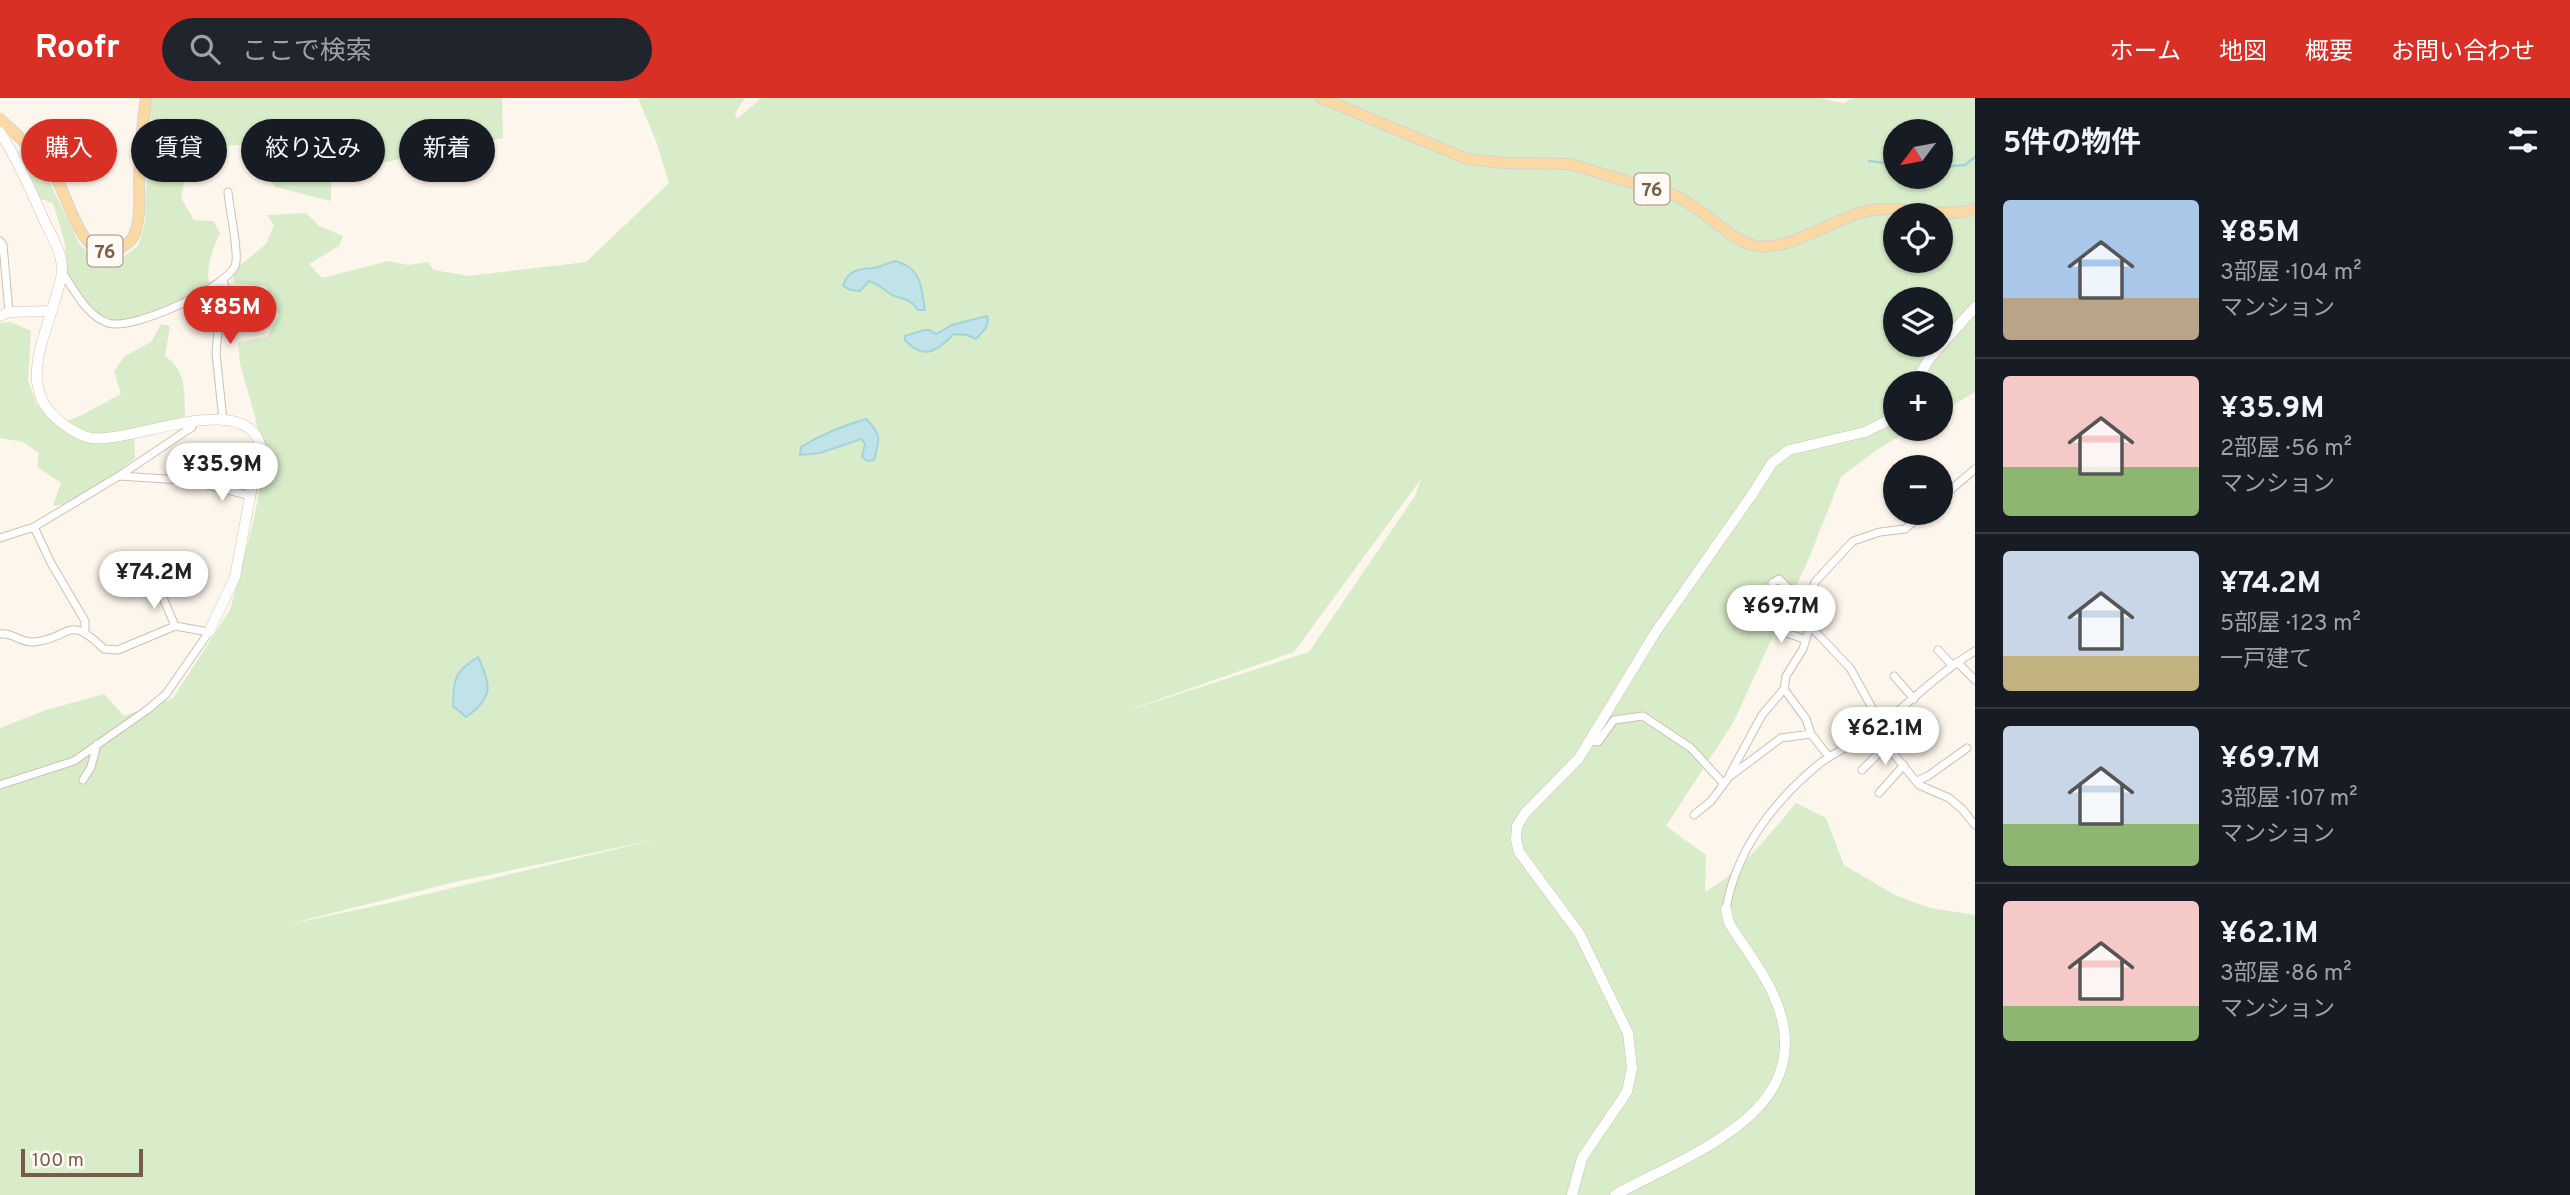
<!DOCTYPE html>
<html lang="ja">
<meta charset="utf-8">
<style>
body{margin:0;font-family:Overpass,"Noto Sans JP",sans-serif;background:#20242c;color:#f1f3f6;height:100vh;display:flex;flex-direction:column;font-size:26px;white-space:nowrap}
*{box-sizing:border-box;margin:0}
p{font-size:23px;color:#9ea1a6}
.icon{flex:none;width:38px;height:38px;fill:none;stroke:currentColor;stroke-width:2;stroke-linecap:round;stroke-linejoin:round}
.map{position:relative;flex:1;overflow:hidden}
.side{display:flex;flex-direction:column;background:#171b24;width:595px}
.side>*{flex:none}
.banner{position:absolute;left:21px;top:21px;width:665px;height:63px;display:flex;gap:14px}
.needle{width:46px;rotate:238deg}
.buttons{position:absolute;left:1883px;top:21px;display:grid;gap:14px}
.buttons a{display:grid;place-items:center;width:70px;height:70px;border-radius:50%;background:#171b24;box-shadow:0 2px 5px #0004;font-size:35px}
.scale{position:absolute;left:21px;bottom:18px;width:122px;box-sizing:border-box;padding-left:7px;border:4px solid #7a5c4d;border-top:0;font-size:19px;line-height:24px;white-space:nowrap;color:#7a5c4d;-webkit-text-stroke:5px #fffaf3;paint-order:stroke}
.price{position:absolute;translate:-50% -60px;padding:0 16px;border-radius:24px;background:#fff;color:#222;font-size:23px;line-height:46px;filter:drop-shadow(0 2px 4px #0008)}
.price::after{content:'';position:absolute;left:50%;top:42px;width:21px;height:16px;margin-left:-10px;background:inherit;clip-path:polygon(0 0,100% 0,50% 100%)}
.price.current{background:#d93025;color:#fff}
ul{padding:0;list-style:none}
li{display:flex;align-items:center;gap:21px;height:175px;padding:0 28px}
li+li{border-top:2px solid #363941}
li span{display:grid;place-items:center;flex:none;width:196px;height:140px;border-radius:7px;color:#555}
li>.icon{margin-inline-start:auto}
span .icon{width:84px;height:84px;fill:#fffc;stroke-width:1}
li b{font-size:30px}
h2{display:flex;justify-content:space-between;align-items:center;height:84px;padding:0 28px;font-size:30px}
.chip{padding:0 24px;border-radius:32px;background:#171b24;box-shadow:0 2px 5px #0004;font-size:24px;line-height:63px}
.chip.current{background:#d93025;color:#fff}
header{display:flex;align-items:center;gap:42px;box-sizing:border-box;height:98px;padding:0 35px;background:#d93025;color:#fff}
header strong{font-size:33px}
nav{display:flex;gap:38px;margin-inline-start:auto;font-size:24px}
.search{width:490px;height:63px;background:#20242c;display:flex;align-items:center;gap:18px;box-sizing:border-box;padding:0 24px;border-radius:38px;color:#9ea1a6;font-size:26px}
main{display:flex;flex:1;min-height:0}
.map>svg:first-child{display:block}
.green{fill:#d8ecc9;fill-rule:evenodd}
.water{fill:#bfe3e8;stroke:#a5d3da;stroke-width:2}
.lines{fill:none;stroke-linecap:round;stroke-linejoin:round}
.stream{stroke:#a5d3da;stroke-width:2.5}
.street-casing{stroke:#d1beb0;stroke-width:9}
.secondary-casing{stroke:#d6c0b0;stroke-width:11}
.primary-casing{stroke:#dad1cd;stroke-width:12}
.street{stroke:#fff;stroke-width:7}
.secondary{stroke:#fff;stroke-width:10}
.primary{stroke:#fbd9a5;stroke-width:10}
.labels{text-anchor:middle;stroke-width:5;stroke-linejoin:round;paint-order:stroke}
.shield{fill:#fffaf3;stroke:#a28b7f;stroke-width:2}
.shield-label{font-size:19px;font-weight:bold;fill:#7a5c4d}
</style>
<header>
<strong>Roofr</strong>
<div class="search"><svg class="icon" aria-label="search" viewBox="0 0 24 24"><circle cx="10" cy="10" r="6"/><path d="M15 15l6 6"/></svg>ここで検索</div>
<nav><a>ホーム</a><a>地図</a><a>概要</a><a>お問い合わせ</a></nav>
</header>
<main>
<div class="map">
<svg width="1975" height="1097" viewBox="0 0 1975 1097">
<rect width="100%" height="100%" fill="#fdf6ec"/>
<path class="green" d="M 146,0 L 502,0 L 503,40 L 366,68 L 331,70 L 331,103 L 275,89 L 252,46 C 198,49 186,55 145,16 Z
M 638,0 L 745,0 L 735,15 L 737,21 L 761,0 L 1819,0 L 1844,5 L 1853,0 L 1975,0 L 1975,294 L 1941,314 L 1941,285 L 1895,285 L 1895,331 L 1912,331 L 1878,351 L 1841,379 L 1809,460 L 1733,625 L 1666,728 L 1706,757 L 1705,794 C 1742,773 1768,738 1796,705 L 1826,720 L 1844,767 L 1895,797 L 1930,810 L 1975,817 L 1975,1097 L 0,1097 L 0,630 L 46,612 L 104,596 L 124,618 L 173,600 L 230,512 L 252,429 L 263,377 L 256,322 L 240,266 L 238,244 L 267,239 L 279,217 L 266,188 L 234,185 L 232,174 L 266,146 L 274,127 L 267,117 L 306,115 L 319,128 L 343,138 L 339,148 L 309,166 L 322,180 L 388,163 L 408,167 L 428,164 L 434,172 L 469,178 L 586,164 L 669,85 L 656,43 ZM 1895,33 L 1941,33 L 1941,79 L 1895,79 ZM 1895,117 L 1941,117 L 1941,163 L 1895,163 ZM 1895,201 L 1941,201 L 1941,247 L 1895,247 ZM 1421,381 L 1415,398 L 1309,554 L 1123,614 L 1294,554 ZM 659,741 L 389,805 L 285,827 L 455,784 Z
M 148,26 L 167,40 L 191,50 L 181,100 L 194,122 L 213,123 L 220,135 C 212,153 206,167 209,188 C 193,197 147,222 130,223 C 102,225 79,204 68,179 C 64,170 66,157 65,147 C 62,133 57,119 53,105 L 38,100 L 29,78 L 24,55 L 49,83 L 80,147 L 94,160 L 118,163 L 138,148 L 145,125 Z
M 10,224 L 31,233 L 28,283 L 36,305 L 56,326 C 80,321 98,307 121,296 L 114,273 L 125,258 L 151,244 L 161,226 L 170,228 L 165,258 C 187,274 184,292 185,318 L 134,338 L 135,360 C 119,374 73,407 53,408 L 61,385 L 37,369 L 39,355 L 23,344 L 0,340 L 0,225 Z"/>
<path class="water" d="M 895,163 C 922,170 921,188 925,212 L 918,212 C 908,197 900,203 889,195 C 882,190 878,186 869,183 L 860,193 L 851,192 L 843,188 C 848,172 858,171 873,170 C 881,169 888,165 895,163 Z
M 987,218 L 988,222 L 986,230 L 976,241 L 967,237 L 954,236 C 937,253 924,263 905,242 L 905,238 L 924,232 L 930,232 L 936,236 L 952,227 Z
M 866,321 C 882,337 880,341 874,362 L 868,363 L 862,359 L 865,346 L 861,341 L 820,355 L 800,357 L 801,349 C 822,336 842,328 866,321 Z
M 478,559 C 492,588 493,600 466,619 L 453,608 C 454,580 454,574 478,559 Z"/>
<g class="lines">
<path class="stream" d="M 1869,63 L 1895,66
M 1941,69 L 1965,67 L 1975,59"/>
<g class="street-casing">
<path id="street" d="M 0,143 L 3,147 L 9,214
M 62,174 C 75,193 86,217 108,225 C 133,233 225,190 235,168 C 240,158 229,109 228,94
M 223,182 L 228,200 L 218,233 L 216,255 L 223,322
M 182,382 L 119,378 L 192,329 L 194,323
M 199,385 L 251,398
M 1941,400 L 1975,371
M 34,429 L 51,465 L 85,523 L 85,533
M 0,440 L 34,429 L 119,378
M 1772,485 L 1779,481 L 1806,507
M 158,488 L 175,528
M 1756,527 L 1764,521 L 1789,536 L 1804,541
M 0,536 C 12,534 21,545 33,544 C 72,541 66,514 104,551 L 118,552 L 175,528 L 209,534 L 166,596 L 147,612 L 74,663 L 0,687
M 1938,552 L 1952,567
M 1957,564 L 1975,582
M 1894,578 L 1914,601
M 1784,591 L 1806,621 L 1811,636
M 1881,626 L 1850,570 L 1810,528 L 1804,516 L 1806,507 L 1815,484 L 1853,443 L 1880,434 L 1905,431 L 1924,415
M 1874,632 L 1919,687 L 1949,700 L 1962,711 L 1975,727
M 1590,643 L 1598,644 L 1614,622 L 1643,618 L 1691,650 L 1723,685
M 1862,672 L 1887,647
M 1730,676 L 1762,617 L 1784,591 L 1786,578 L 1803,551 L 1810,528
M 83,682 L 91,669 L 97,646
M 1917,683 L 1928,678 L 1967,650
M 1879,695 L 1904,667
M 1694,717 L 1711,703 L 1729,679 L 1781,640 L 1811,636 L 1829,659
M 1726,811 C 1736,752 1774,703 1819,666 C 1836,653 1857,645 1874,632 C 1908,607 1938,575 1975,553"/>
</g>
<g class="secondary-casing">
<path id="secondary" d="M 0,34 C 17,61 30,90 43,120 C 50,135 61,152 62,169 C 63,178 59,187 57,195 C 47,235 18,286 55,319 C 64,327 79,338 92,340 C 133,345 242,292 260,346 L 235,479 L 209,534
M 0,218 L 9,214 L 52,213
M 1915,285 L 1929,261 L 1975,209
M 1572,1097 L 1582,1060 L 1627,994 L 1632,970 L 1628,935 L 1579,835 L 1519,754 L 1516,742 L 1517,728 L 1525,715 L 1579,660 L 1655,535 L 1751,398 L 1772,365 L 1789,352 L 1865,334 L 1887,323 L 1895,316
M 1615,1097 C 1692,1054 1824,1013 1774,898 C 1763,872 1743,848 1729,825 L 1726,811"/>
</g>
<g class="primary-casing">
<path id="primary" d="M 1321,0 L 1467,61 L 1505,65 L 1570,66 L 1676,98 C 1703,110 1728,140 1752,147 C 1782,156 1830,124 1859,115 C 1898,103 1937,123 1975,111
M 0,21 C 18,38 38,55 53,75 C 70,99 79,162 115,152 C 123,149 132,143 135,135 C 141,118 139,98 139,81 C 140,54 142,27 146,0"/>
</g>
<use href="#street" class="street"/>
<use href="#secondary" class="secondary"/>
<use href="#primary" class="primary"/>
</g>
<g class="labels">
<g class="shield">
<rect x="1634.5" y="75.5" width="35" height="31" rx="5"/>
<rect x="87.5" y="137.5" width="35" height="31" rx="5"/>
</g>
<g class="shield-label">
<text x="1652" y="98">76</text>
<text x="105" y="160">76</text>
</g>
</g>
</svg>
<div class="buttons">
<a><svg class="needle" viewBox="-14 -14 28 28"><path d="M0-13l5 13h-10z" fill="#e53935"/><path d="M0 13l5-13h-10z" fill="#9ea1a6"/></svg></a>
<a><svg class="icon" aria-label="locate" viewBox="0 0 24 24"><circle cx="12" cy="12" r="6"/><path d="M12 2v4M12 18v4M2 12h4M18 12h4"/></svg></a>
<a><svg class="icon" aria-label="layers" viewBox="0 0 24 24"><path d="M12 4l9 5-9 5-9-5zM3 14l9 5 9-5"/></svg></a>
<a>+</a>
<a>−</a>
</div>
<div class="scale">100 m</div>
<b class="price current" style="left:230px;top:248px">¥85M</b>
<b class="price" style="left:222px;top:405px">¥35.9M</b>
<b class="price" style="left:154px;top:513px">¥74.2M</b>
<b class="price" style="left:1781px;top:547px">¥69.7M</b>
<b class="price" style="left:1885px;top:669px">¥62.1M</b>
<div class="banner">
<a class="chip current">購入</a>
<a class="chip">賃貸</a>
<a class="chip">絞り込み</a>
<a class="chip">新着</a>
</div>
</div>
<section class="side">
<h2>5件の物件<svg class="icon" aria-label="filters" viewBox="0 0 24 24"><path d="M4 7h16M4 17h16"/><circle cx="9" cy="7" r="2"/><circle cx="15" cy="17" r="2"/></svg></h2>
<ul>
<li><span style="background:linear-gradient(#a9c7e8 70%,#b9a48a 0)"><svg class="icon" aria-label="home" viewBox="0 0 24 24"><path d="M3 11l9-7 9 7M6 9v11h12V9"/></svg></span><div><b>¥85M</b><p>3部屋 · 104 m²</p><p>マンション</p></div></li>
<li><span style="background:linear-gradient(#f6c9c9 65%,#8fb573 0)"><svg class="icon" aria-label="home" viewBox="0 0 24 24"><path d="M3 11l9-7 9 7M6 9v11h12V9"/></svg></span><div><b>¥35.9M</b><p>2部屋 · 56 m²</p><p>マンション</p></div></li>
<li><span style="background:linear-gradient(#c9d6e8 75%,#c2b280 0)"><svg class="icon" aria-label="home" viewBox="0 0 24 24"><path d="M3 11l9-7 9 7M6 9v11h12V9"/></svg></span><div><b>¥74.2M</b><p>5部屋 · 123 m²</p><p>一戸建て</p></div></li>
<li><span style="background:linear-gradient(#c9d6e8 70%,#8fb573 0)"><svg class="icon" aria-label="home" viewBox="0 0 24 24"><path d="M3 11l9-7 9 7M6 9v11h12V9"/></svg></span><div><b>¥69.7M</b><p>3部屋 · 107 m²</p><p>マンション</p></div></li>
<li><span style="background:linear-gradient(#f6c9c9 75%,#8fb573 0)"><svg class="icon" aria-label="home" viewBox="0 0 24 24"><path d="M3 11l9-7 9 7M6 9v11h12V9"/></svg></span><div><b>¥62.1M</b><p>3部屋 · 86 m²</p><p>マンション</p></div></li>
</ul>
</section>
</main>
